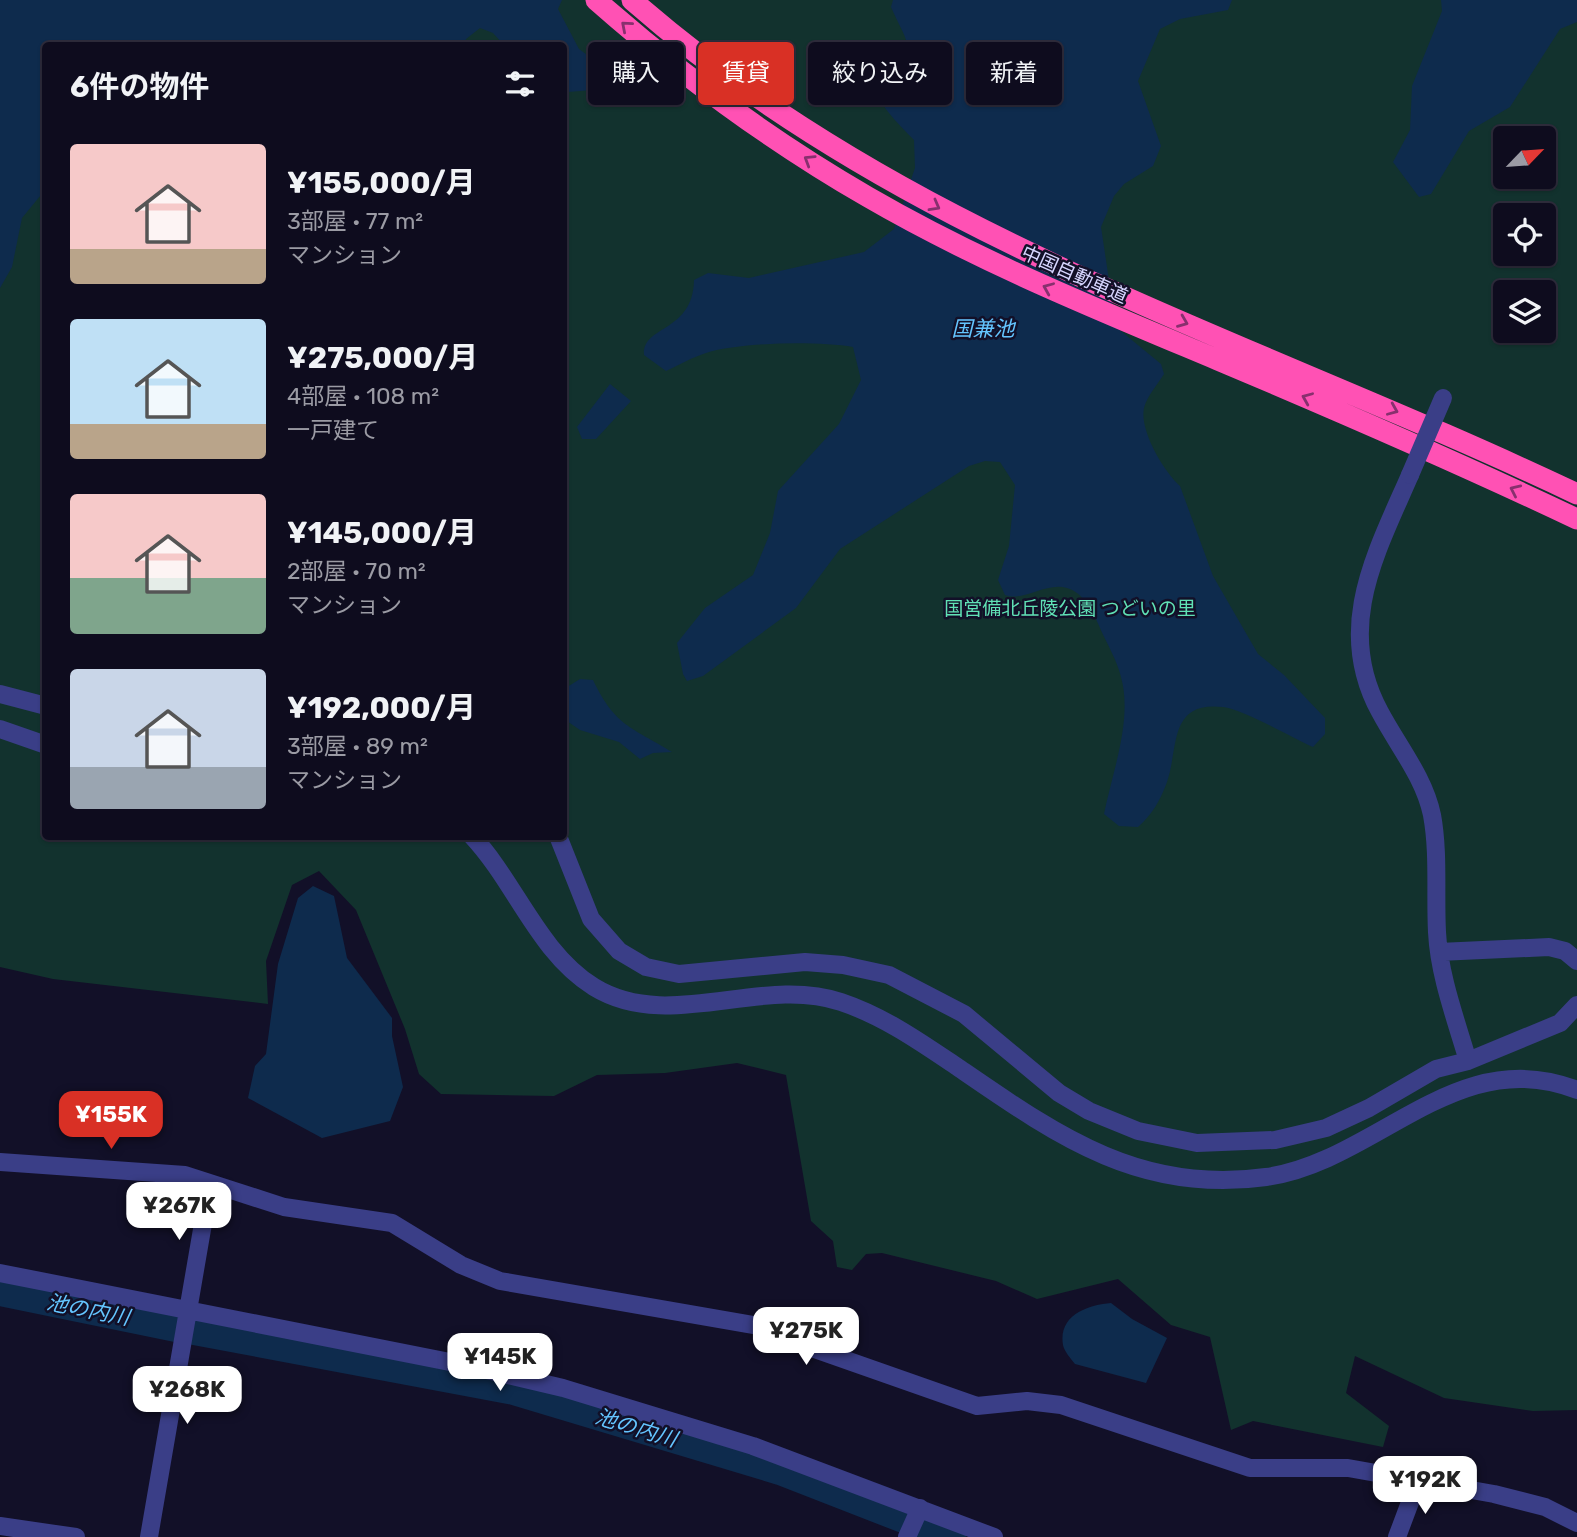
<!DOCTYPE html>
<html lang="ja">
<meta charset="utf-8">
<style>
body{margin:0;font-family:Rubik,"Noto Sans JP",sans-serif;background:#1c1a2b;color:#f1f3f6;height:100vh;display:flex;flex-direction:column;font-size:26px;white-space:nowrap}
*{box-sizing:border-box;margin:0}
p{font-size:23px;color:#9b9ba4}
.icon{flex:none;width:38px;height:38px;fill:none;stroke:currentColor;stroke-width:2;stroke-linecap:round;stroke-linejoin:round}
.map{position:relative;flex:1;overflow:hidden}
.details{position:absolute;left:42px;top:42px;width:525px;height:798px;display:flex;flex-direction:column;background:#0e0c1e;border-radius:7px;box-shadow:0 2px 5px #0004,0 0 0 2px #2e2c3c}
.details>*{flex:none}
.guide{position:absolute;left:588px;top:42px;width:665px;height:63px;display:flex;gap:14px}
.needle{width:46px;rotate:65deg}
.fabs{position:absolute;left:1493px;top:126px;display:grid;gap:14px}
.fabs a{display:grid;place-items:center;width:63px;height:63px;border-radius:7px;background:#0e0c1e;box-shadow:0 2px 5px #0004,0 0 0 2px #2e2c3c;font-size:35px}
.price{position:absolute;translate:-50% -60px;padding:0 16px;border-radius:14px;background:#fff;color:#222;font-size:23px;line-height:46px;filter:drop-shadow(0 2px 4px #0008)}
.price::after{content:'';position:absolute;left:50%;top:42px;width:21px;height:16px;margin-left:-10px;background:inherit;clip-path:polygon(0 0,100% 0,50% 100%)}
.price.on{background:#d93025;color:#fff}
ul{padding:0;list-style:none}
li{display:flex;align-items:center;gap:21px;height:175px;padding:0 28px}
li span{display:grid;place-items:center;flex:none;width:196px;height:140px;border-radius:7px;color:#555}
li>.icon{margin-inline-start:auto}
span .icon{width:84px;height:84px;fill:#fffc;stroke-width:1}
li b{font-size:30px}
h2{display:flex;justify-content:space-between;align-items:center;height:84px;padding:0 28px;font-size:30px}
.tag{padding:0 24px;border-radius:7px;background:#0e0c1e;box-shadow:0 2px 5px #0004,0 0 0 2px #2e2c3c;font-size:24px;line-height:63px}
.tag.on{background:#d93025;color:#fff}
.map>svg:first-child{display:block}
.green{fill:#12322e;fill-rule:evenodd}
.water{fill:#0e2b4d}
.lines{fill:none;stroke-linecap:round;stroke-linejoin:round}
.river{stroke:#0e2b4d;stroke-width:28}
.minor{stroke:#3a3e87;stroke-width:18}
.highway{stroke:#ff51b4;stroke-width:21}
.minor-bridge{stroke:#3a3e87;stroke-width:18}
.oneway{stroke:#88306e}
.labels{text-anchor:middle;stroke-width:5;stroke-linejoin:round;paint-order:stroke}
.street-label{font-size:19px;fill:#d7d6ff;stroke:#121028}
.park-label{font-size:19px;fill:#60e1b5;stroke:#121028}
.water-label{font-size:21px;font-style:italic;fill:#64c5ff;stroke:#121028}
</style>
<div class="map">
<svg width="1577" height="1537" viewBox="0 0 1577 1537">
<rect width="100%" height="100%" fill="#121028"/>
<path class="green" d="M 0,0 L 1577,0 L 1577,1410 L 1533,1411 L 1444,1398 L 1355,1356 L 1346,1393 L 1389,1426 L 1383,1447 L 1253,1421 L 1231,1430 L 1210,1337 L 1171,1325 L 1118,1279 L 1037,1299 L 996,1281 L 882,1253 L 866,1254 L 852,1270 L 837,1267 L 833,1241 L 811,1221 L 786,1075 L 737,1063 L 665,1073 L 597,1075 L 554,1096 L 441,1094 L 419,1074 L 405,1029 L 356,910 L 319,871 L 292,885 L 266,961 L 268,1004 L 53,979 L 0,967 ZM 46,46 L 564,46 L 564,836 L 46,836 ZM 1505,138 L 1544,138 L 1544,177 L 1505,177 ZM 1505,215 L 1544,215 L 1544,254 L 1505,254 ZM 1505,292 L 1544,292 L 1544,331 L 1505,331 Z"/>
<path class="water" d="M 0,0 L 562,0 L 558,9 L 579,49 L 598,63 L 601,81 L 593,90 L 568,92 L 564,89 L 564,46 L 504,45 L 493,33 L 480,28 L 466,39 L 464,46 L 246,46 L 229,41 L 220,46 L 46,46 L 45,190 L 22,218 L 12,267 L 0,288 Z
M 893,0 L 1232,0 L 1228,10 L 1180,19 L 1160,29 L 1138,81 L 1161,146 L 1153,166 L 1124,184 L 1114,196 L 1101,227 L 1116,327 L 1161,364 L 1164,374 C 1158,384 1147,396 1144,408 C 1139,430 1164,472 1180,486 L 1213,576 L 1258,654 L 1284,675 L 1325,718 L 1325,734 L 1313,747 C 1292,738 1243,709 1223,707 C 1168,701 1179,747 1167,782 C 1161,799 1152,815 1138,827 L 1119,826 L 1104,814 C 1112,773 1133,720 1121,677 C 1117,660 1107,644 1100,628 C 1094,613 1083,592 1067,588 C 1045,582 1025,602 1005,595 L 998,580 L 1009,546 L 1015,485 L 1000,462 L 985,461 L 969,466 L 840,549 L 796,608 L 703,676 L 687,681 L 683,674 L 677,643 L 705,608 L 753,575 L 770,533 L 778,491 L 839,424 L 861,380 L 853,347 C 817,341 741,342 706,353 C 693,357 679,365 666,371 L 644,355 C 642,325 693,333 694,280 L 708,273 L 749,278 L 864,252 L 894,229 L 915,168 L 914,140 C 897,122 871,99 874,73 C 921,49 909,48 891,7 Z
M 1441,0 L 1577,0 L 1577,22 L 1560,29 L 1510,107 L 1469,131 L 1431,194 L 1419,197 L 1393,162 L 1410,130 L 1412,86 L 1442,11 Z
M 610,384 L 631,401 L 596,439 L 582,439 L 577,427 Z
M 580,679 L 593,680 C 615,726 631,727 672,752 L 653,753 L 640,759 L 619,742 L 580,730 L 564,719 L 564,689 Z
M 313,886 L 334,896 L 347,958 L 392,1018 L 392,1036 L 403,1087 L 390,1121 L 322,1138 L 248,1098 L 255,1066 L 266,1054 L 278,964 L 298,898 Z
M 1111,1303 L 1132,1319 L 1167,1338 L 1146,1383 L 1075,1364 C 1071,1359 1064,1351 1063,1345 C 1058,1315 1088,1305 1111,1303 Z"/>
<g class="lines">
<path class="river" d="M 0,1292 L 176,1328
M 194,1331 L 514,1391 L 780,1471 L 906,1520
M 920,1525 L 952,1537"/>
<path class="minor" d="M 1410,475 C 1376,553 1334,628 1380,712 C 1398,746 1424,777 1432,815 C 1439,853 1435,894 1437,932 C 1439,975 1456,1020 1468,1061
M 0,694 L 46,706
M 0,729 L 46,745
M 472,836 C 516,883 538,952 594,987 C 669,1033 761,975 841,1002 C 883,1016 919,1041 956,1066 C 1055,1134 1139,1195 1266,1177 C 1376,1162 1457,1042 1577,1090
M 558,836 L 591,919 L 619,951 L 646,967 L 679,974 L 805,962 L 843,965 L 889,975 L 964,1014 L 1059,1093 L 1089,1111 L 1138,1131 L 1197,1143 L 1275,1140 L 1326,1128 L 1369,1108 L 1436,1069 L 1468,1061 L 1560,1023 L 1577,1005
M 1439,952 L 1549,947 L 1565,951 L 1577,961
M 0,1162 L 185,1175 L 284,1207 L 392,1223 L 461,1265 L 500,1281 L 771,1328 L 789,1340 L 977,1406 L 1027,1401 L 1061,1405 L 1250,1468 L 1348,1468 L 1494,1494 L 1545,1507 L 1577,1523
M 0,1273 L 470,1366 L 563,1388 L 753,1446 L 994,1537
M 0,1526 L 76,1537
M 149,1537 L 210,1183
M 907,1537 L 920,1508
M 1397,1537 L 1418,1481"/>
<path class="highway" d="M 596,0 C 680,74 771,141 868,197 C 980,262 1099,310 1218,360 C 1339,411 1459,463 1577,519
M 632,0 C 904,239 1256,341 1577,494"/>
<path class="minor-bridge" d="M 1410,475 L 1443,398"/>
</g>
<defs><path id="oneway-chevron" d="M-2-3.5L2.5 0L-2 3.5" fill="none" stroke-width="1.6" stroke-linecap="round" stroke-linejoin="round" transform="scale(1.75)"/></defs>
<g class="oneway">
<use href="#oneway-chevron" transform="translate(626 26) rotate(-139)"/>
<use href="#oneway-chevron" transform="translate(809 160) rotate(-148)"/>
<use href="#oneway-chevron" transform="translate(935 206) rotate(29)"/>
<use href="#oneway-chevron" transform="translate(1048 288) rotate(-157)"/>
<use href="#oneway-chevron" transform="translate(1183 322) rotate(22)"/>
<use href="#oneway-chevron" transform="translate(1307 398) rotate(-157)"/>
<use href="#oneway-chevron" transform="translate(1393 410) rotate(23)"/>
<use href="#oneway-chevron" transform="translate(1515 490) rotate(-155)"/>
</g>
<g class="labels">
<g class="street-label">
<text transform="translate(1075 274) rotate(24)" y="7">中国自動車道</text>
</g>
<g class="park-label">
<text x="1070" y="615">国営備北丘陵公園 つどいの里</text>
</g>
<g class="water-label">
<text x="983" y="336">国兼池</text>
<text transform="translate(88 1310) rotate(11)" y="7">池の内川</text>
<text transform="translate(636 1428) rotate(17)" y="7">池の内川</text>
</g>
</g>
</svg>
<div class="fabs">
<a><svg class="needle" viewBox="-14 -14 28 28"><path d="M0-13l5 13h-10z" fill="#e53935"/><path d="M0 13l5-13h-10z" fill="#9b9ba4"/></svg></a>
<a><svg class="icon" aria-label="locate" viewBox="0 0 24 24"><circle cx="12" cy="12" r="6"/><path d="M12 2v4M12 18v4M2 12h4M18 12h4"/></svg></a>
<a><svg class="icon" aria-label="layers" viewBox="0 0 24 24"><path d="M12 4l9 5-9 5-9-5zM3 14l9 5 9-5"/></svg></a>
</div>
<b class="price on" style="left:111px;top:1151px">¥155K</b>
<b class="price" style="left:179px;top:1242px">¥267K</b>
<b class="price" style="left:806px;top:1367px">¥275K</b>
<b class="price" style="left:500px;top:1393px">¥145K</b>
<b class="price" style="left:187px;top:1426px">¥268K</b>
<b class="price" style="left:1425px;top:1516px">¥192K</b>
<div class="guide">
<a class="tag">購入</a>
<a class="tag on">賃貸</a>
<a class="tag">絞り込み</a>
<a class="tag">新着</a>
</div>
<section class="details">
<h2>6件の物件<svg class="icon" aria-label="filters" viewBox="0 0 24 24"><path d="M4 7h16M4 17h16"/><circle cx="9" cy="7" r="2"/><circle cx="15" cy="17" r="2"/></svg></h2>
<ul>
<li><span style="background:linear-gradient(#f6c9c9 75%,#b9a48a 0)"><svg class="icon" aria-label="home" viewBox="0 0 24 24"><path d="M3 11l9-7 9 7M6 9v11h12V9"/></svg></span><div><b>¥155,000/月</b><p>3部屋 · 77 m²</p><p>マンション</p></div></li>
<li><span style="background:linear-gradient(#bfe0f5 75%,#b9a48a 0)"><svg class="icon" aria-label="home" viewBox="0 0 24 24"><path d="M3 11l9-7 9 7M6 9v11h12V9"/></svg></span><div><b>¥275,000/月</b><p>4部屋 · 108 m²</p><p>一戸建て</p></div></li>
<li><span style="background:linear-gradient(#f6c9c9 60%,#7fa58c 0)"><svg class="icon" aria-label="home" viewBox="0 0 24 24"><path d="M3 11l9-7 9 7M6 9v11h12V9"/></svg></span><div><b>¥145,000/月</b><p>2部屋 · 70 m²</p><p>マンション</p></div></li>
<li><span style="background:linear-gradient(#c9d6e8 70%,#9aa5b1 0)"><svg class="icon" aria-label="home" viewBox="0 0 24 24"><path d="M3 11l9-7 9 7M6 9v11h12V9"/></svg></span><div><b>¥192,000/月</b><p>3部屋 · 89 m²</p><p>マンション</p></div></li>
</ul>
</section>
</div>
